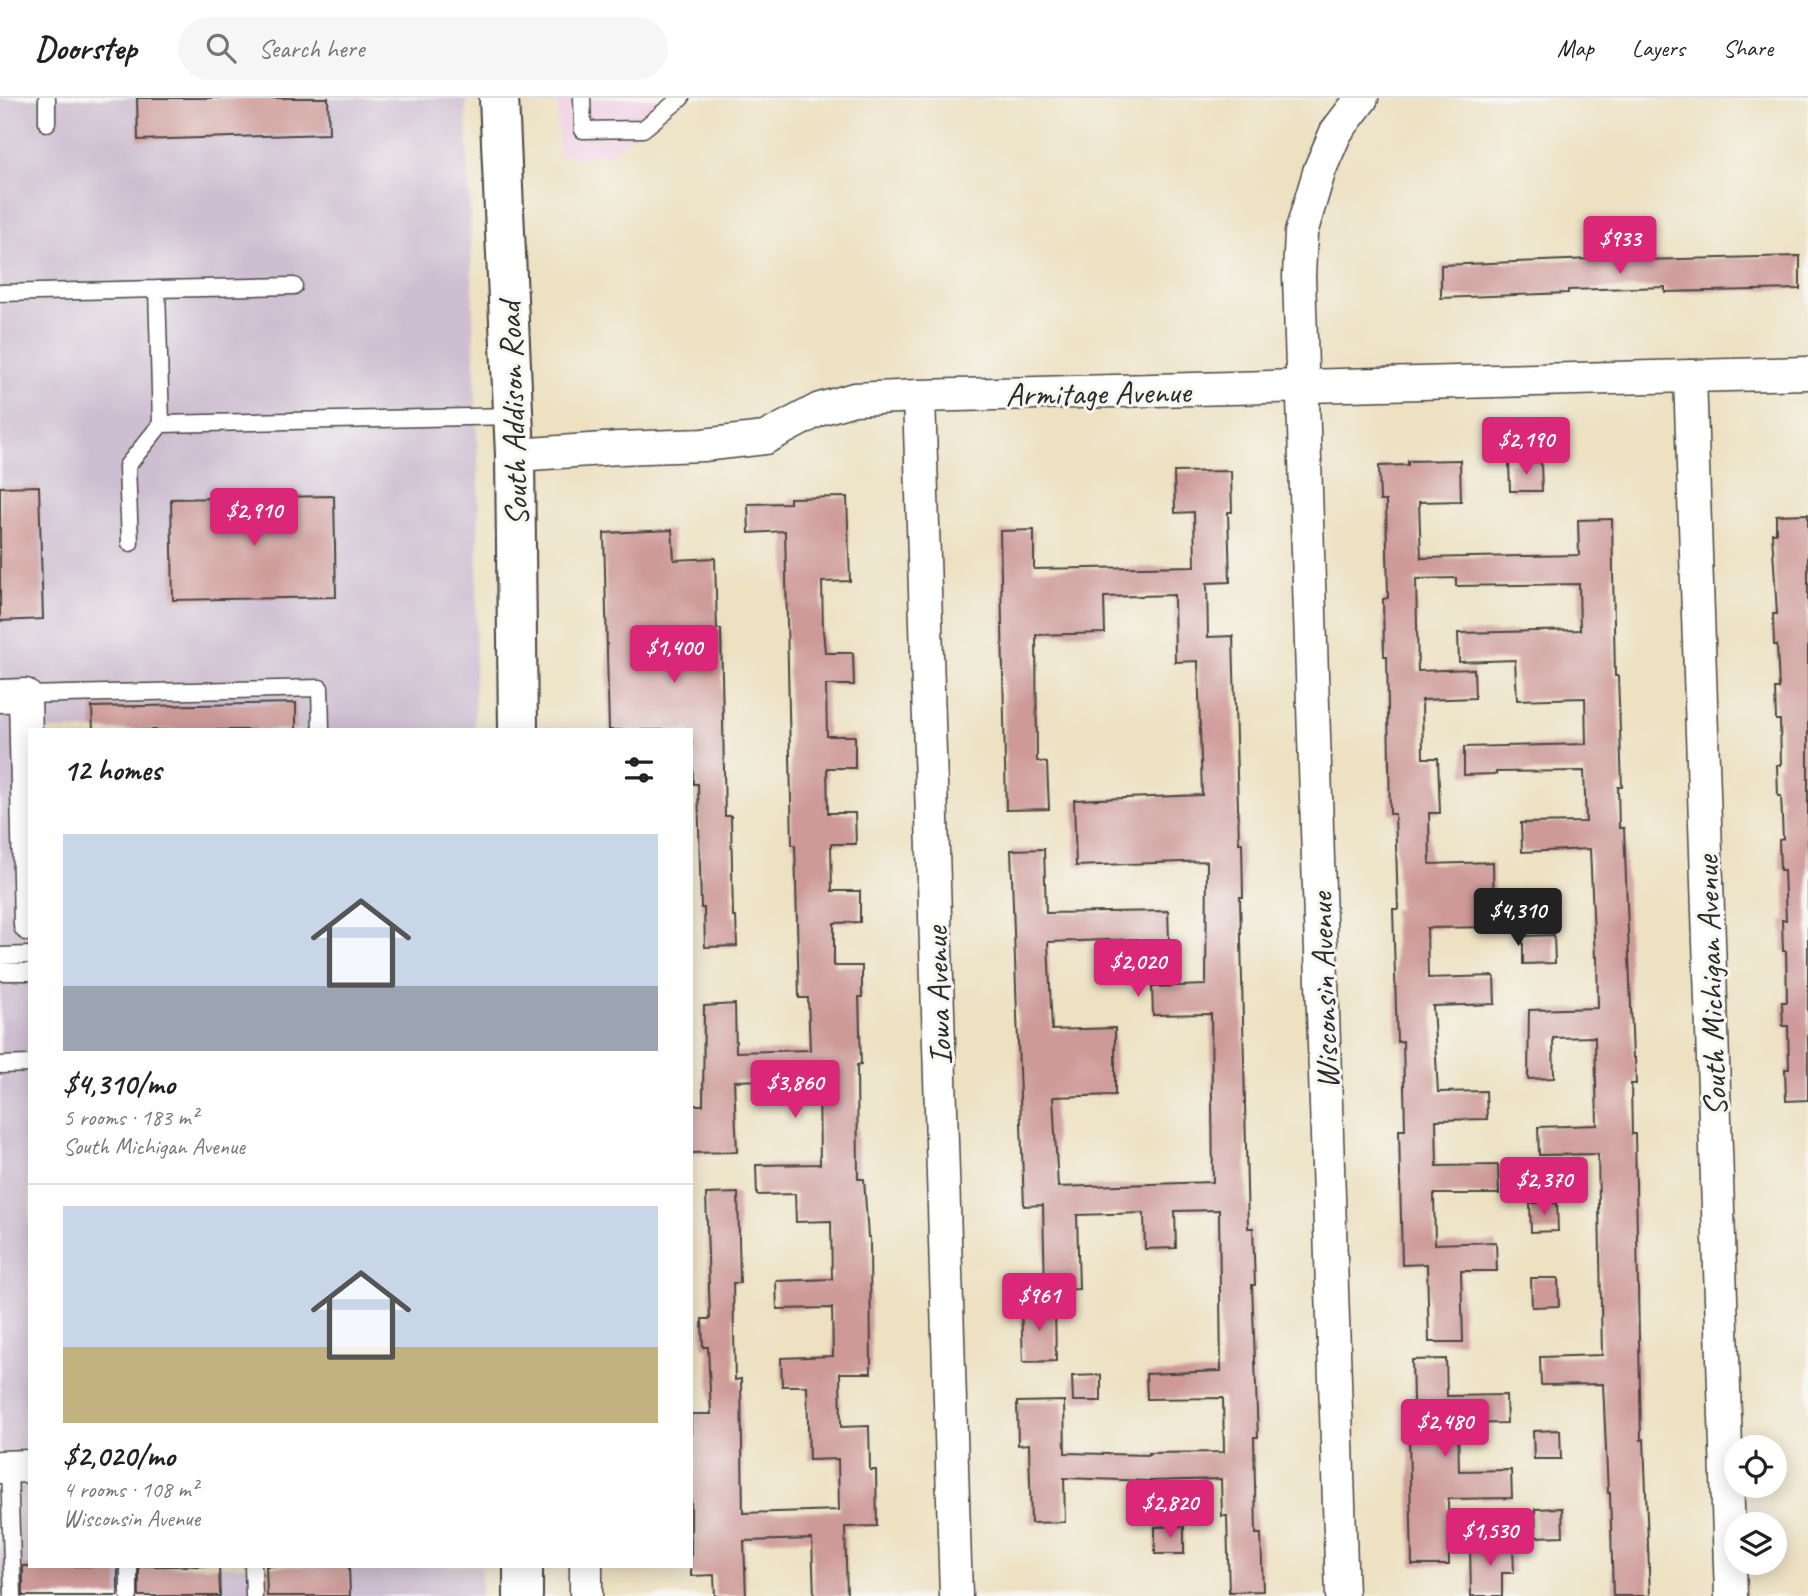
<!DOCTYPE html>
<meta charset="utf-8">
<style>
body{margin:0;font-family:Caveat,sans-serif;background:#f6f6f6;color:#222;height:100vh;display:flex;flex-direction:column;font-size:26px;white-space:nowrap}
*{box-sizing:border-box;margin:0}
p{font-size:23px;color:#767676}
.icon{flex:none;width:38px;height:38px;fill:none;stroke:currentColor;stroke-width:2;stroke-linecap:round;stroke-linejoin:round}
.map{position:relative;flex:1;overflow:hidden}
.drawer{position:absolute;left:28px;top:630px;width:665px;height:840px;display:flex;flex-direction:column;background:#fff;border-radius:0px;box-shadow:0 4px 18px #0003}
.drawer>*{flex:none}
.fabs{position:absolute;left:1724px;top:1337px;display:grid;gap:14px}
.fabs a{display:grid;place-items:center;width:63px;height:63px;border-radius:50%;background:#fff;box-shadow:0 4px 18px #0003;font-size:35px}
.price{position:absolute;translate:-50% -60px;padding:0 16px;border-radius:7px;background:#db2777;color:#fff;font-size:23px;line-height:46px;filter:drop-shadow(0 2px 4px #0008)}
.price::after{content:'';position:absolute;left:50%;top:42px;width:21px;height:16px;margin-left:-10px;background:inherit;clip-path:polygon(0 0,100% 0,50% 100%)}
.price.selected{background:#222;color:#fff}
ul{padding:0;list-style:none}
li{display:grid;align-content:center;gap:14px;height:371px;padding:0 35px}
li+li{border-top:2px solid #e0e0e0}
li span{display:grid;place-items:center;height:217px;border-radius:0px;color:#555}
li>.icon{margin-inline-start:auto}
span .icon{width:126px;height:126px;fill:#fffc;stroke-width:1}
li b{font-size:30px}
h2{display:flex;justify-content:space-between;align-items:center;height:84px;padding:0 35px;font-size:30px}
header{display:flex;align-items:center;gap:42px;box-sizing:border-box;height:98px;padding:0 35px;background:#fff;border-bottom:2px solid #e0e0e0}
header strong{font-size:33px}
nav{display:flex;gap:38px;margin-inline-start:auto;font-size:24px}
.search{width:490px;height:63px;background:#f6f6f6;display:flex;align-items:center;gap:18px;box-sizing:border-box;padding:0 24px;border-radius:38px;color:#767676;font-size:26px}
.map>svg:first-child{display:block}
.built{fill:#f1d0e4}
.industrial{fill:#cebed1}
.building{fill:#cd9a98}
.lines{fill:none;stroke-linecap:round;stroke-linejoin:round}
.service-casing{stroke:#484642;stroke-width:19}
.minor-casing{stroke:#484642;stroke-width:35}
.tertiary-casing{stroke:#484642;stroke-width:42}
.service{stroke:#fff;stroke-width:16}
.minor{stroke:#fff;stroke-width:32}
.tertiary{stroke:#fff;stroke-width:38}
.labels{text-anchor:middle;stroke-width:6;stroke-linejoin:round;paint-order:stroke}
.street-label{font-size:33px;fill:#2b2b2b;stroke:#f6f6f2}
</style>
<header>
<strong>Doorstep</strong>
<div class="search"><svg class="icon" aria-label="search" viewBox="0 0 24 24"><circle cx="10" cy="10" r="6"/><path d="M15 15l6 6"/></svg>Search here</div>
<nav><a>Map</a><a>Layers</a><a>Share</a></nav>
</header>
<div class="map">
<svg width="1808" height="1498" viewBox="0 0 1808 1498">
<rect width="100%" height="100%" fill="#f6f6f2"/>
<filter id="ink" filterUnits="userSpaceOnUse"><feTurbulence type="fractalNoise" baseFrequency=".0143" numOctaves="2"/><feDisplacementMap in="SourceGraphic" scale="14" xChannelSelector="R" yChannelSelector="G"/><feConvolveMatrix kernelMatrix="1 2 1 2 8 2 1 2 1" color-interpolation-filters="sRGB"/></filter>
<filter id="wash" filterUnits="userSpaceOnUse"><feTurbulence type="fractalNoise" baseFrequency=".00686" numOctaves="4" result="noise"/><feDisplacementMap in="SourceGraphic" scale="28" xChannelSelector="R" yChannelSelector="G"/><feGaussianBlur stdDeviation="1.57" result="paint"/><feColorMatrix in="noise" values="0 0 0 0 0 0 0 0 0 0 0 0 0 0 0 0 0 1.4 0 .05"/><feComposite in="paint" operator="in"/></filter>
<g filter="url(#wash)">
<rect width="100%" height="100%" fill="#ede1c2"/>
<path class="built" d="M 557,0 L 680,0 L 609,56 L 559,58 Z"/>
<path class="industrial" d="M 0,0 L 466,0 L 479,395 L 474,632 L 30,632 L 30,1468 L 481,1468 L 481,1498 L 0,1498 Z"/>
<g id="blocks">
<path class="building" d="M 137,0 L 328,0 L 329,36 L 138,42 Z
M 1644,157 L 1644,162 L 1800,158 L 1800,191 L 1665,194 L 1665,189 L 1568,192 L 1568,195 L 1441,200 L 1441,167 L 1592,161 L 1592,158 Z
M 1460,362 L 1461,403 L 1419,404 L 1421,460 L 1579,457 L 1578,422 L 1612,421 L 1615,578 L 1618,578 L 1622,689 L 1618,689 L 1619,730 L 1624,730 L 1633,960 L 1635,960 L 1636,986 L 1631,986 L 1632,1036 L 1635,1036 L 1641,1342 L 1644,1341 L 1650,1498 L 1613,1498 L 1610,1395 L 1608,1395 L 1603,1286 L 1541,1287 L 1540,1259 L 1602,1257 L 1598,1056 L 1539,1057 L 1538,1029 L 1597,1027 L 1595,939 L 1553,940 L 1554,980 L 1528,981 L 1529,912 L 1598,910 L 1597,859 L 1595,859 L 1590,751 L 1522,754 L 1521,725 L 1586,724 L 1584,673 L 1496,674 L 1496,676 L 1464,677 L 1464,649 L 1586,646 L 1585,600 L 1517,602 L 1515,562 L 1459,564 L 1458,535 L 1580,532 L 1579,486 L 1456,488 L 1456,480 L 1416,481 L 1418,573 L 1474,571 L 1475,600 L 1422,602 L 1423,660 L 1438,660 L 1440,715 L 1429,715 L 1430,766 L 1493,764 L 1494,829 L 1427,830 L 1428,880 L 1494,878 L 1495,906 L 1433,908 L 1438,994 L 1486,993 L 1487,1021 L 1436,1022 L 1437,1068 L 1498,1067 L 1499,1096 L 1434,1096 L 1435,1146 L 1496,1144 L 1497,1173 L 1461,1173 L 1463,1244 L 1429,1244 L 1427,1166 L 1402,1167 L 1399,1032 L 1405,1032 L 1403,943 L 1397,944 L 1393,811 L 1398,811 L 1395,716 L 1390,716 L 1387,558 L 1384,558 L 1383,501 L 1388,500 L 1386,403 L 1380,403 L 1379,368 L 1408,367 L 1408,363 Z
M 1541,364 L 1542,393 L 1510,393 L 1509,365 Z
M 1231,373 L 1232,414 L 1228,414 L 1230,484 L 1207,485 L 1208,539 L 1233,538 L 1239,745 L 1242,745 L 1243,799 L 1240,799 L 1248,1130 L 1253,1130 L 1255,1187 L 1252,1187 L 1258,1339 L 1254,1339 L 1256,1436 L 1261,1436 L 1263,1493 L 1229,1494 L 1227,1418 L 1222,1418 L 1221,1381 L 1150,1383 L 1064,1380 L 1065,1424 L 1031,1425 L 1029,1346 L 1018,1347 L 1017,1304 L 1064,1303 L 1065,1355 L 1149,1357 L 1149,1355 L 1224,1354 L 1223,1300 L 1147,1301 L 1146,1276 L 1221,1273 L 1219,1112 L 1175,1113 L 1176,1150 L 1145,1151 L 1144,1115 L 1077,1117 L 1079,1191 L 1045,1192 L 1043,1107 L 1024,1108 L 1011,752 L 1044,751 L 1046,815 L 1168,813 L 1169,842 L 1138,843 L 1138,841 L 1048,844 L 1052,932 L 1115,930 L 1115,997 L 1053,999 L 1058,1089 L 1213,1084 L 1211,916 L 1153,917 L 1152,889 L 1206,887 L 1207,763 L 1076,768 L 1074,702 L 1202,697 L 1198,563 L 1175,564 L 1174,497 L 1104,499 L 1105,535 L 1036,537 L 1037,663 L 1047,665 L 1049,711 L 1006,712 L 1000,433 L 1034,432 L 1034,471 L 1195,468 L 1194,414 L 1175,415 L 1174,374 Z
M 39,388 L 43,521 L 0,523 L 0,389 Z
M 334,398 L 336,499 L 173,502 L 171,401 Z
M 847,399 L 850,483 L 822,484 L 823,531 L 825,555 L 853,555 L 854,587 L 826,587 L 827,638 L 855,638 L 855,670 L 827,670 L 828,715 L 855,715 L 856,746 L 831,746 L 832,793 L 860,793 L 860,824 L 834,825 L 834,868 L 862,868 L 862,899 L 859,899 L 861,966 L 857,967 L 858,1081 L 864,1081 L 868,1139 L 870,1139 L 871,1275 L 840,1275 L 841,1329 L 869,1328 L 870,1372 L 876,1372 L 877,1428 L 845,1429 L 847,1498 L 814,1498 L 812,1441 L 744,1443 L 746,1498 L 715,1498 L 714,1477 L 691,1478 L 691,1316 L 711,1316 L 708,1249 L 703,1249 L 702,1221 L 710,1221 L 706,1096 L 738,1095 L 740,1185 L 733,1185 L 735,1282 L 741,1281 L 743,1415 L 839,1412 L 838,1361 L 809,1362 L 807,1288 L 782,1288 L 781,1260 L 833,1258 L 832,1210 L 777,1211 L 776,1183 L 832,1181 L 831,1123 L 796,1124 L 795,1096 L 757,1097 L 756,1067 L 820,1066 L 819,980 L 734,983 L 737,1054 L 691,1055 L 691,1007 L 703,1007 L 704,908 L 735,906 L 736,954 L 810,952 L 808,900 L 799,900 L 795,747 L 792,747 L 785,433 L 749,435 L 748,406 L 790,405 L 790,400 Z
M 1808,416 L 1808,1002 L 1786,1003 L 1785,971 L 1789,971 L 1788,928 L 1783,928 L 1782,904 L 1787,904 L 1786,853 L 1783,853 L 1782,822 L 1786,822 L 1784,772 L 1780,772 L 1779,742 L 1783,741 L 1781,698 L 1778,698 L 1777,667 L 1781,667 L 1780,622 L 1776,622 L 1775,591 L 1779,591 L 1777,547 L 1774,547 L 1773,516 L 1777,516 L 1772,435 L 1776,435 L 1776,417 Z
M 672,432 L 674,462 L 715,460 L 717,531 L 721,531 L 725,718 L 731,718 L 733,819 L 736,819 L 737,848 L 705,849 L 704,810 L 701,810 L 698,686 L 693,686 L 691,632 L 609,632 L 604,435 Z
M 296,605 L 296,632 L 93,632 L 92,609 Z
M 1554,837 L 1555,865 L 1523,866 L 1523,838 Z
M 1530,1105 L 1557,1105 L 1558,1133 L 1531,1134 Z
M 1531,1180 L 1558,1180 L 1559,1208 L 1532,1209 Z
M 1021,1207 L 1055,1207 L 1056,1263 L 1023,1264 Z
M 1446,1261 L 1447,1298 L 1506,1297 L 1507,1325 L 1458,1326 L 1459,1373 L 1511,1372 L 1512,1400 L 1448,1401 L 1449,1467 L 1412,1467 L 1409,1339 L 1414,1339 L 1412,1262 Z
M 1101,1277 L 1101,1303 L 1073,1303 L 1072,1278 Z
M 1560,1332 L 1561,1361 L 1534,1361 L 1533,1333 Z
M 1562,1410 L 1563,1438 L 1536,1439 L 1535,1411 Z
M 1184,1428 L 1184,1456 L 1155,1456 L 1155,1429 Z
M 1513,1446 L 1514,1475 L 1502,1475 L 1502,1498 L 1471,1498 L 1470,1448 Z
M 23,1468 L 118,1468 L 118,1498 L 23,1498 Z
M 139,1468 L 219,1468 L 220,1498 L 139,1498 Z
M 266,1468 L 349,1468 L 350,1498 L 267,1498 Z"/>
</g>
</g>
<g filter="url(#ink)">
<use href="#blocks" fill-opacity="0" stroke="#484642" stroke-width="2"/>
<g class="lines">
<g class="service-casing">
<path id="service" d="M 47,0 L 47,25
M 582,0 L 583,32 L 643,31 L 681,0
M 0,195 L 157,191
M 161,326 L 513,318
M 130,445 L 127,368 L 161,326 L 157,191 L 294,188
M 25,597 L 320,590 L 321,632
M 0,858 L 30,857
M 0,874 L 30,874
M 0,967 L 30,966
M 9,1369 L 13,1498
M 129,1468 L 129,1498
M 253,1468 L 254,1498"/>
</g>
<g class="minor-casing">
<path id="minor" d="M 1690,278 L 1731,1498
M 919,298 L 956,1498
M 515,357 L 619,350 L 703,347 L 765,340 L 820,311 L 854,301 L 919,298 L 1808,275
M 0,598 L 25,597 L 30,827
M 0,1369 L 30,1368
M 586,1468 L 586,1498
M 1342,1498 L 1299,178 L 1301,135 L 1320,71 L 1336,34 L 1362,0"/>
</g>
<g class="tertiary-casing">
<path id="tertiary" d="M 499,0 L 515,357 L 518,632
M 523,1468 L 523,1498"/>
</g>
<use href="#service" class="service"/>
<use href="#minor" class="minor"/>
<use href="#tertiary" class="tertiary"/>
</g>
</g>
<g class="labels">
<g class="street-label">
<text transform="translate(1098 294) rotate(-1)" y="12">Armitage Avenue</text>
<text transform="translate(512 316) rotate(-92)" y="12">South Addison Road</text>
<text transform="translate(1710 888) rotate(-92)" y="12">South Michigan Avenue</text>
<text transform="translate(1323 893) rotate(-92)" y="12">Wisconsin Avenue</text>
<text transform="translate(937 898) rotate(-92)" y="12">Iowa Avenue</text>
</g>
</g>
</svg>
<div class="fabs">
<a><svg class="icon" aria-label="locate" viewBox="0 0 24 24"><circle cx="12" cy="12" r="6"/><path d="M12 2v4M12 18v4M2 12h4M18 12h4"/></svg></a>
<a><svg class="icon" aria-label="layers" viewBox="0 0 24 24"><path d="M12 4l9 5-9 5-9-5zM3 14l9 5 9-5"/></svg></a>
</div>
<b class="price" style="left:1620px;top:178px">$933</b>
<b class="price" style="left:1526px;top:379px">$2,190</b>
<b class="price" style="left:254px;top:450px">$2,910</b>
<b class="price" style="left:674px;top:587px">$1,400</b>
<b class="price selected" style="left:1518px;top:850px">$4,310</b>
<b class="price" style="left:1138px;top:901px">$2,020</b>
<b class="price" style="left:795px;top:1022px">$3,860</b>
<b class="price" style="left:1544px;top:1119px">$2,370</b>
<b class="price" style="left:1039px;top:1235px">$961</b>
<b class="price" style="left:1445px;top:1361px">$2,480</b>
<b class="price" style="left:1170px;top:1442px">$2,820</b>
<b class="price" style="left:1490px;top:1470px">$1,530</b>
<section class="drawer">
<h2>12 homes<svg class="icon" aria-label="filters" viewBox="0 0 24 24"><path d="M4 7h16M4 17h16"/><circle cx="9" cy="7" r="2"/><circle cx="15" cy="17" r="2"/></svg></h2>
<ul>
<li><span style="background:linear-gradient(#c9d6e8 70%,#9aa5b1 0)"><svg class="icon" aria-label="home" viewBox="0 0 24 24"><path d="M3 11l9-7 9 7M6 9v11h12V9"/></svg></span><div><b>$4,310/mo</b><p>5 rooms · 183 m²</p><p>South Michigan Avenue</p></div></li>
<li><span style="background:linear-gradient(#c9d6e8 65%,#c2b280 0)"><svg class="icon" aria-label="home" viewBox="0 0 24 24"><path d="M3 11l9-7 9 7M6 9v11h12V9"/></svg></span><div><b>$2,020/mo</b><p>4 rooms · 108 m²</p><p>Wisconsin Avenue</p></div></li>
</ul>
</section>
</div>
